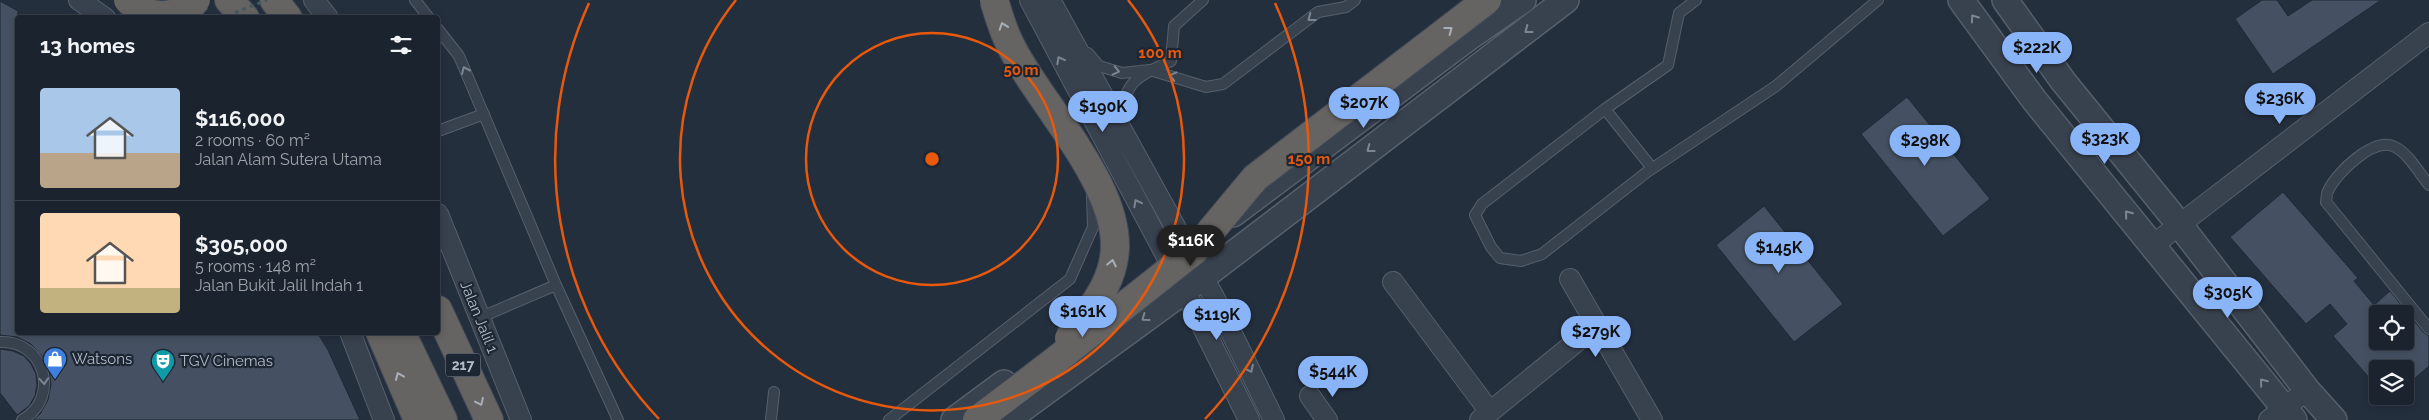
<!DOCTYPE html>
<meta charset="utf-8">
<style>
body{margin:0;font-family:Raleway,sans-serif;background:#282f3a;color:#f1f3f6;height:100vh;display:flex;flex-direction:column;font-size:19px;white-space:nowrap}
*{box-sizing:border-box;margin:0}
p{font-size:16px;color:#a0a4aa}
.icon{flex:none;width:28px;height:28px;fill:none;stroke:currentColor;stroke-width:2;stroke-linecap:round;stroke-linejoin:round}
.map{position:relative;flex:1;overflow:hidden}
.details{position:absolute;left:15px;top:15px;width:425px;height:320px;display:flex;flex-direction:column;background:#1b232e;border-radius:5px;box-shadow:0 2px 8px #0003,0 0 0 1px #39404a}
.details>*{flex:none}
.tools{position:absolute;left:2369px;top:305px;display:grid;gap:10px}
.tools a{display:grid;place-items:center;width:45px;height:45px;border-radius:5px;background:#1b232e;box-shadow:0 2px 8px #0003,0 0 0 1px #39404a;font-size:25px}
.price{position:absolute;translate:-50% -42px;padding:0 11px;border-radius:18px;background:#8ab4f8;color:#111;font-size:16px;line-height:32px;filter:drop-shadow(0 1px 2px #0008)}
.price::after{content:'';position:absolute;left:50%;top:30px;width:15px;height:11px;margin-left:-8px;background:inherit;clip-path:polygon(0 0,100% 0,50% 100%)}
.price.selected{background:#222;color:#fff}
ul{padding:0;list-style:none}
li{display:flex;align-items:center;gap:15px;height:125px;padding:0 25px}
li+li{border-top:1px solid #39404a}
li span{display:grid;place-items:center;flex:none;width:140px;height:100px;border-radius:5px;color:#555}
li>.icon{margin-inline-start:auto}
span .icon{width:60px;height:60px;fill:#fffc;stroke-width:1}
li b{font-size:21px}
h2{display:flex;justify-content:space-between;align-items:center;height:60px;padding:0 25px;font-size:21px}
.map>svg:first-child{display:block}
.building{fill:#455162;stroke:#1f2835;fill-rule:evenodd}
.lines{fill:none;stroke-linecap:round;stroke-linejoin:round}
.service-casing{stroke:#565f6c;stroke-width:12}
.minor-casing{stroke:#565f6c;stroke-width:22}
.tertiary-casing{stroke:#565f6c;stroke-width:28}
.trunk-casing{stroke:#434c59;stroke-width:30}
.service{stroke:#38414e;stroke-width:10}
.minor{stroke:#38414e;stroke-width:20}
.tertiary{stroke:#38414e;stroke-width:25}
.trunk{stroke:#656462;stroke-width:28}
.trunk-bridge-casing{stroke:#434c59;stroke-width:30;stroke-linecap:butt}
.path-bridge{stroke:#44595c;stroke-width:3;stroke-dasharray:4 4;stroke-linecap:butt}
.trunk-bridge{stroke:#656462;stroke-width:28}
.oneway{stroke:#7c8592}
.oneway2{stroke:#a8afba}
.ring{fill:none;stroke:#e8590c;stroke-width:2.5}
.labels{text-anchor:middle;stroke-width:4.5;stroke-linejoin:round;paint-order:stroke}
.shield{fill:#1d2633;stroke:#878f9c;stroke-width:1}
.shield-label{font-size:14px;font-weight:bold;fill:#b4bcc9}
.street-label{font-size:15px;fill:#b4bcc9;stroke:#1d2633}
.poi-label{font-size:15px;fill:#b4bcc9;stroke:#1d2633;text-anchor:start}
.centre{fill:#e8590c;stroke:#1d2633;stroke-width:2.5}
.ring-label{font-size:15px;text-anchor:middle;font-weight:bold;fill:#e8590c;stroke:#1d2633;stroke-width:4.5;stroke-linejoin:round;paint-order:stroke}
</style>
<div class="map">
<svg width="2429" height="420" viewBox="0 0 2429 420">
<rect width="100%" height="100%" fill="#242f3e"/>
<path class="building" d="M 2262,0 L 2277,0 L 2288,16 L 2312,0 L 2381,0 L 2273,74 L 2235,19 Z
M 0,1 L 18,11 L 18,332 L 317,332 L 328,350 L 360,420 L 33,420 L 40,414 L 48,400 L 51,385 L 49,369 L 42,356 L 31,344 L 17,337 L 0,335 Z
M 1907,97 L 1990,199 L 1943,236 L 1861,134 Z
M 2283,192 L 2358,278 L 2354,281 L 2374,305 L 2390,291 L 2424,333 L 2429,336 L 2429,366 L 2405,387 L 2405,369 L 2378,369 L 2378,388 L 2333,336 L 2347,324 L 2330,304 L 2306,324 L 2230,237 ZM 2378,314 L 2405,314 L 2405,341 L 2378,341 Z
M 1764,206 L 1843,304 L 1794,342 L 1716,245 Z
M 0,349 L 13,351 L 24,356 L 31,364 L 36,374 L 37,385 L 35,396 L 29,406 L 17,415 L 0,393 Z"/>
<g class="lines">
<g class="service-casing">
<path id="service" d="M 415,0 L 429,18
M 1696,0 L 1679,13 L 1668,65 L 1605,109 L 1482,204 L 1475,215 L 1491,247 L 1500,258 L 1521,261 L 1542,254 L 1647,172 L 1776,86 L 1878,0
M 438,29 L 459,56 L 556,285 L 618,420
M 1088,53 L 1099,66 L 1122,73 L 1150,70 L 1206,87 L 1223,84 L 1318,12 L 1346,7 L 1355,0
M 1605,109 L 1652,168
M 1124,126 C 1121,83 1134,78 1171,61 L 1174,26 L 1203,0
M 438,131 L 484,114
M 2429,185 C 2419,173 2409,154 2395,147 C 2374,136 2336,173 2328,191 C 2326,194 2327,199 2326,202 L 2429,329
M 479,318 L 556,285
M 0,342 C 45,340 61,398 22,420
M 771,420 L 774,392
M 889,420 L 1070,279 L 1093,227 L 1092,194"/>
</g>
<g class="minor-casing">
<path id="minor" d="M 79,0 L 105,18
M 314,0 L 328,18
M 1030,0 L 1184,289 L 1249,420
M 1050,0 L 1215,299 L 1274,420
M 438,214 L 521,420
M 2153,245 L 2429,33
M 1570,279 L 1652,420
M 1393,282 L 1490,412
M 350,332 L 384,420
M 1310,396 L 1327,420
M 1480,420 L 1597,325
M 2269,420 L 2307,390"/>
</g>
<g class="tertiary-casing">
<path id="tertiary" d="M 1961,0 L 2035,101 L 2294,420
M 2005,0 L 2063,81 L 2179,224 L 2307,390 L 2334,420
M 1233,214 L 1468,38 L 1523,0
M 954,420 L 1004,383
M 1007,420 L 1203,277 L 1566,0"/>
</g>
<g class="trunk-casing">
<path id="trunk" d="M 229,0 L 245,18
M 274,0 L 288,18
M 438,310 L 489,420
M 380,332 L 418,420
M 401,332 L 443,420
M 977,420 L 1051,364"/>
</g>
<use href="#service" class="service"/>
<use href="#minor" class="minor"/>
<use href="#tertiary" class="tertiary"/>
<use href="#trunk" class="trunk"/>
<g class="trunk-bridge-casing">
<path id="trunk-bridge" d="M 128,0 C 135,5 144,12 152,14 C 167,18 188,11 196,0
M 994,0 C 998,13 1002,27 1008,40 C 1036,102 1130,192 1113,263 C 1107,292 1086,315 1069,338
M 1051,364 L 1195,250 L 1255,178 L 1487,0"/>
</g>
<path class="path-bridge" d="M 229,18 L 234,13 L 267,0"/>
<use href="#trunk-bridge" class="trunk-bridge"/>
</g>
<defs><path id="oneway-chevron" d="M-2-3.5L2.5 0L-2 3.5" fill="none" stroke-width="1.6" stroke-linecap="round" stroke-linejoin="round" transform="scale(1.25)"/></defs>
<g class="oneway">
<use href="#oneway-chevron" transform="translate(1311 18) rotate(143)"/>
<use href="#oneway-chevron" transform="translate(1974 18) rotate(-126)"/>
<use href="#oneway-chevron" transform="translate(1528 30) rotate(143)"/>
<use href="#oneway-chevron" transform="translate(1060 60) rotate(-118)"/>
<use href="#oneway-chevron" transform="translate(465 70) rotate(-114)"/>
<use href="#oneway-chevron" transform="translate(1116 71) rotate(13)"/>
<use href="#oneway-chevron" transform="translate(1173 76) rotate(-165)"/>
<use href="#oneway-chevron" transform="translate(1370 149) rotate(143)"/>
<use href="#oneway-chevron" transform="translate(1137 203) rotate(-118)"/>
<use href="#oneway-chevron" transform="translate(2128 214) rotate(-129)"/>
<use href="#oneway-chevron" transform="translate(1145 318) rotate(144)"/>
<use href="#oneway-chevron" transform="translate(1250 369) rotate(64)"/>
<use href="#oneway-chevron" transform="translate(44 381) rotate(86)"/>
<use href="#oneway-chevron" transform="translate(2263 382) rotate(-129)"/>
</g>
<g class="oneway2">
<use href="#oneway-chevron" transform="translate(1003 26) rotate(-109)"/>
<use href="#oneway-chevron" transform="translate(1449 30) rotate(-37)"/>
<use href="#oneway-chevron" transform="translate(1112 263) rotate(-78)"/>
<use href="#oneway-chevron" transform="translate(399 376) rotate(-113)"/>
<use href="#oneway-chevron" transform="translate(480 402) rotate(65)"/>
</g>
<g class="ring">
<circle cx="932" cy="159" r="126"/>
<path d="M1128 0A252 252 0 1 1 736 0"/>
<path d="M659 419A377 377 0 0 1 589 3M1275 3A377 377 0 0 1 1205 419"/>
</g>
<defs>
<g id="shop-pin" transform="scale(1.25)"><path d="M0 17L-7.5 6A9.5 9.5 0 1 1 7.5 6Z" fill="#3f7fe0" stroke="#1d2633"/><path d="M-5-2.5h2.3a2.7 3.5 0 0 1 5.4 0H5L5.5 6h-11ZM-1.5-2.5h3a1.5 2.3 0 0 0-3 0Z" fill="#fff"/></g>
<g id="theatre-pin" transform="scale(1.25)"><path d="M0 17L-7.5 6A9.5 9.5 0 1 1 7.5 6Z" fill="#0f9aa8" stroke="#1d2633"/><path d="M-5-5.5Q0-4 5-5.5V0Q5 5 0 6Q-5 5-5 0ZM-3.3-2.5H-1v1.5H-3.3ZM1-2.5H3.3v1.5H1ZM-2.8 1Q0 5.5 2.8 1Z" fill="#fff"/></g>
</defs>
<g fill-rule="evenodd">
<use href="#shop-pin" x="55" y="359"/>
<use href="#theatre-pin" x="163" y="361"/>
</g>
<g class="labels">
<rect class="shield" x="445.5" y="353.5" width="35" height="23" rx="4"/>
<g class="shield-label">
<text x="463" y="370">217</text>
</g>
<g class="street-label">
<text transform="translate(479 317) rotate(68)" y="5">Jalan Jalil 1</text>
</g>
<g class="poi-label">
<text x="72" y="364">Watsons</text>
<text x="180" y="366">TGV Cinemas</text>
</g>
</g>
<circle cx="932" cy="159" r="8" class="centre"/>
<g class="ring-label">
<text x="1160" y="58">100 m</text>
<text x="1021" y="75">50 m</text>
<text x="1309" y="164">150 m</text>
</g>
</svg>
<div class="tools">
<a><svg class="icon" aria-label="locate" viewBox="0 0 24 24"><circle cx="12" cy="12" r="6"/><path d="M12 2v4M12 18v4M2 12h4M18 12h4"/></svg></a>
<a><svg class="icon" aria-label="layers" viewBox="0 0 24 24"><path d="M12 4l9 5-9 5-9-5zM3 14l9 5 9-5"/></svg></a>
</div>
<b class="price" style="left:2037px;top:74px">$222K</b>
<b class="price" style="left:2280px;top:125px">$236K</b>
<b class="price" style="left:1364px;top:129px">$207K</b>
<b class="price" style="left:1103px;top:133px">$190K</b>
<b class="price" style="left:2105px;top:165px">$323K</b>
<b class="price" style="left:1925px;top:167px">$298K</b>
<b class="price selected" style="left:1191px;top:267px">$116K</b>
<b class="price" style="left:1779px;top:274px">$145K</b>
<b class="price" style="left:2228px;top:319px">$305K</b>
<b class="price" style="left:1083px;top:338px">$161K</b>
<b class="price" style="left:1217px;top:341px">$119K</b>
<b class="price" style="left:1596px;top:358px">$279K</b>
<b class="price" style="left:1333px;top:398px">$544K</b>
<section class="details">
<h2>13 homes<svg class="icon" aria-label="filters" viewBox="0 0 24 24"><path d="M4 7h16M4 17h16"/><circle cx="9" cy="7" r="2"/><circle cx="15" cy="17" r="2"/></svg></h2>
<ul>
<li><span style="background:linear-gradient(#a9c7e8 65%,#b9a48a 0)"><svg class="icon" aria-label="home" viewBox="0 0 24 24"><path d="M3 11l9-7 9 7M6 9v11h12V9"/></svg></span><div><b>$116,000</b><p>2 rooms · 60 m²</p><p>Jalan Alam Sutera Utama</p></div></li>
<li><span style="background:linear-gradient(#ffd9b3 75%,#c2b280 0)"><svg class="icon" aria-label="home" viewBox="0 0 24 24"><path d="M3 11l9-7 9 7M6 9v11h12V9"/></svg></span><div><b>$305,000</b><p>5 rooms · 148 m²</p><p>Jalan Bukit Jalil Indah 1</p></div></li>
</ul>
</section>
</div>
